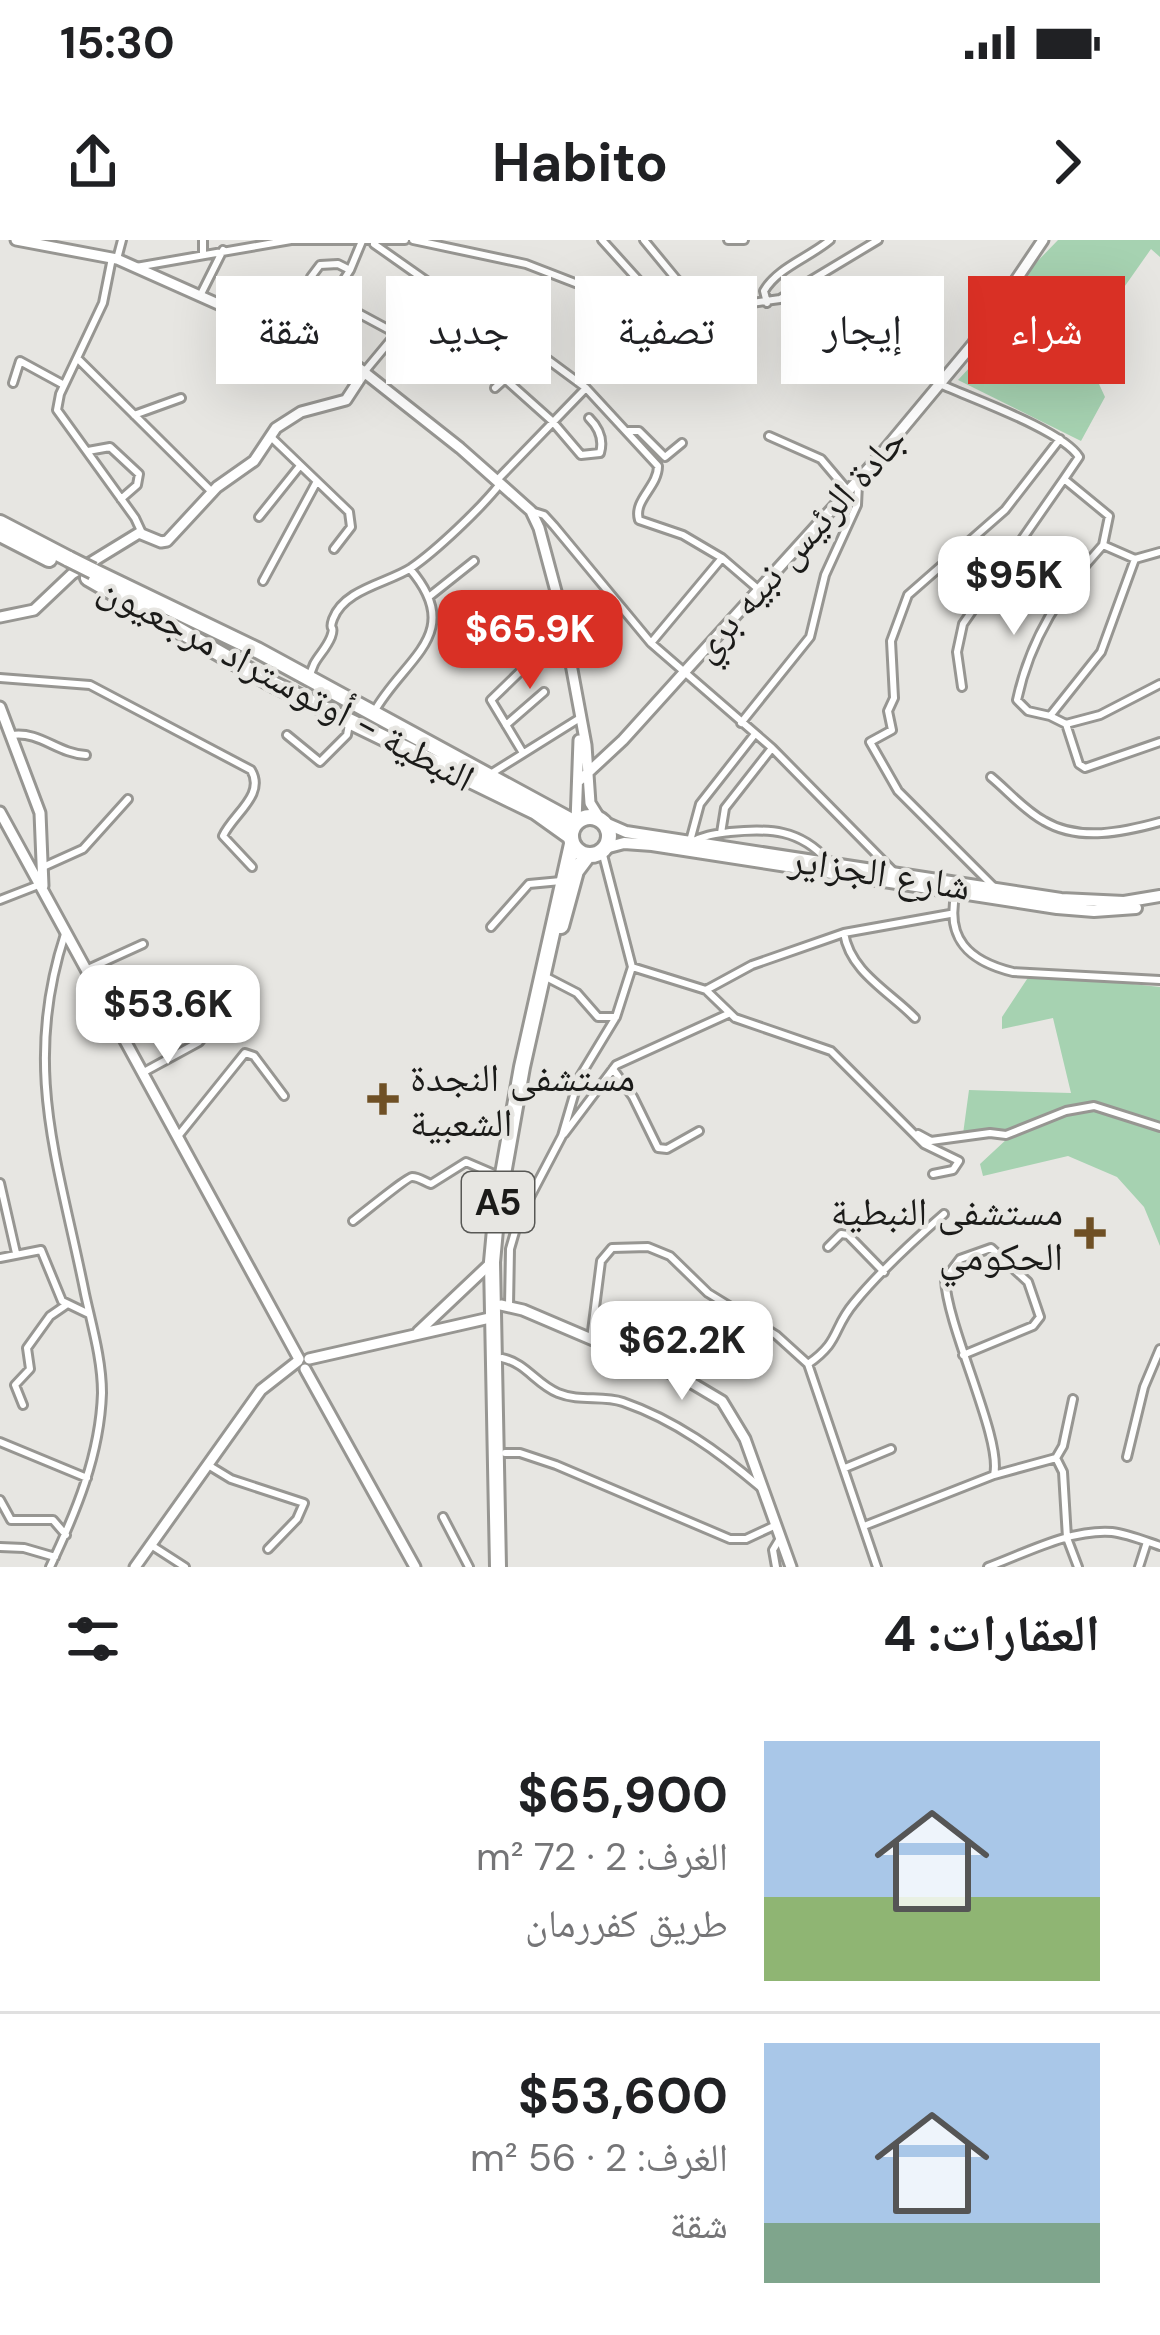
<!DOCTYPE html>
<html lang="ar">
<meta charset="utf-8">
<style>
body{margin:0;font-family:"DM Sans","Noto Naskh Arabic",sans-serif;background:#f2f2f2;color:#202124;direction:rtl;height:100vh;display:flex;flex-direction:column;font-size:45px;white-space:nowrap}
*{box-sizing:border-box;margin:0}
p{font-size:39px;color:#757577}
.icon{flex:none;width:66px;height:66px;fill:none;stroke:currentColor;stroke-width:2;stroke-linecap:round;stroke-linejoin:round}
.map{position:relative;height:1327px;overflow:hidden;direction:ltr}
.drawer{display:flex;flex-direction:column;background:#fff;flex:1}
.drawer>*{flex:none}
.top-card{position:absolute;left:36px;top:36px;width:1089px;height:108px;direction:rtl;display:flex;gap:24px}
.price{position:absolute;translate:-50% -102px;padding:0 27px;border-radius:24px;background:#fff;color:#222;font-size:39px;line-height:78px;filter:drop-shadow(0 3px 6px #0008)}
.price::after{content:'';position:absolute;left:50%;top:72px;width:36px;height:27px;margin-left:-18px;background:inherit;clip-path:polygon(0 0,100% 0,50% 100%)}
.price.current{background:#d93025;color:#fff}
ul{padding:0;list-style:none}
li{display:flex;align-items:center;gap:36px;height:300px;padding:0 60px}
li+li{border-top:3px solid #e0e0e0}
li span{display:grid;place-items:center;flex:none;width:336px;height:240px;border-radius:0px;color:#555}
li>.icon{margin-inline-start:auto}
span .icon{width:144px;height:144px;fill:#fffc;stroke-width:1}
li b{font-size:51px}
h2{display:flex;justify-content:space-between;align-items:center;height:144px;padding:0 60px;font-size:51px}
.pill{padding:0 42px;border-radius:0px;background:#fff;box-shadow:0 12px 48px #0002;font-size:42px;line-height:108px}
.pill.current{background:#d93025;color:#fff}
.status{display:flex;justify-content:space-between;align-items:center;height:84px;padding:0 60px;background:#fff;direction:ltr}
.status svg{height:33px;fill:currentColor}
header{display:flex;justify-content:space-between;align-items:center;height:156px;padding:0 60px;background:#fff;font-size:54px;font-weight:700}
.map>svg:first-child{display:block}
.green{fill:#a6d2b1}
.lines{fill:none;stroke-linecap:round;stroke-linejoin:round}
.street-casing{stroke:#979692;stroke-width:12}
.secondary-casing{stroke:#979692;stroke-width:15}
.primary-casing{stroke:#979692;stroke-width:16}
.highway-casing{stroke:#979692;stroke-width:20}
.street{stroke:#fff;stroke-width:6}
.secondary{stroke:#fff;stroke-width:9}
.primary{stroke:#fff;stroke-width:10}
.highway{stroke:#fff;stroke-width:14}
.highway-bridge-casing{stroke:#979692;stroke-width:20;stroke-linecap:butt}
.highway-bridge{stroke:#fff;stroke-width:14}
.poi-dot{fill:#6f5025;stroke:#e7e6e2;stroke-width:4.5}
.labels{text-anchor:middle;stroke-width:9;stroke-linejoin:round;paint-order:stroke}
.shield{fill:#e7e6e2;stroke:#585855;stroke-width:3}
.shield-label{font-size:36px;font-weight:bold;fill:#1b1b19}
.street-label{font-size:39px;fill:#1b1b19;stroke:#e7e6e2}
.poi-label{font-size:39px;fill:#1b1b19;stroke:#e7e6e2;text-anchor:start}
</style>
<div class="status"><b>15:30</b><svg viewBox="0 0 49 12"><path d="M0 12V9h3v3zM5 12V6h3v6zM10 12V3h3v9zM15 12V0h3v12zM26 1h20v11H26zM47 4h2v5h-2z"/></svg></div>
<header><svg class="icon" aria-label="forward" viewBox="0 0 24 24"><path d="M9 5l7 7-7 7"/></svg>Habito<svg class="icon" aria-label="share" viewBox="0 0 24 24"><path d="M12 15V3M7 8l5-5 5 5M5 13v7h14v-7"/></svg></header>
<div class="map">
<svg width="1160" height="1327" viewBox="0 0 1160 1327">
<rect width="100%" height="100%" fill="#e7e6e2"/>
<path class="green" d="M 1058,0 L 1160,0 L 1160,17 L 1151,9 L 1082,107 L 1105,157 L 1081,201 L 958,140 L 984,112 L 1005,65 L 1028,31 Z
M 1031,733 L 1160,747 L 1160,1006 L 1144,967 L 1117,937 L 1068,916 L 983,936 L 980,924 L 1008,898 L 1005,894 L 963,894 L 969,850 L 1071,853 L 1053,778 L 1002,789 L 1002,777 Z"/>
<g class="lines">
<g class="street-casing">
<path id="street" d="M 203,0 L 203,14
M 413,0 L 526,24 L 614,58 L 695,71 L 780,59 L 878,0
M 602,0 L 659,63
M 644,0 L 677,40 L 709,69
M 728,0 L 744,0
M 112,18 L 103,63 L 60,154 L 57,170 L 135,278 L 142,293
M 117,19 L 122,0
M 136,27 L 291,0 L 405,0
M 435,47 L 490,77 L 586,148
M 200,56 L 223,10
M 332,59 L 397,94
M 767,63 L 764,51 C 777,28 810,17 830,0
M 326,68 L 311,63 L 306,57 L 311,37 L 320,25 L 338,24 L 350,30
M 304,102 L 350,30 L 362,1
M 79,120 L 213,253
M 640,127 L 680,70
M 365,131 L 435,47 L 374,4
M 13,143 L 20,121 L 64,145
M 940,144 C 973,159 1062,190 1079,217 L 1064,239 L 1109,276 L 1103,305 L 1135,319 L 1160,312
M 495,148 L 505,139 L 552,181 L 581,215 L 600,213 C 604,199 599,188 589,178
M 134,175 L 181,158
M 628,191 L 639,191 L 665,217 L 682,203
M 769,196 L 821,219 L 849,252
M 271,197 L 349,272 L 351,287 L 334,309
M 88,211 L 110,207 L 139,234 L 137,245 L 121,259
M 498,239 L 586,148 L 658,226 C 658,247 633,260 639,280 L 683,295 L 722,318
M 531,271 L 544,275 L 554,286 L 651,403 L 772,508 L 894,632
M 259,277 L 299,227
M 1016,307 L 1074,338
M 1135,319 L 1101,412 L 1050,476 L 1066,484 L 1100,475 L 1160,444
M 263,341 L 316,243
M 430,356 L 474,321
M 651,403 L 722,318 L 758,349
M 0,438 L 90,445 L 251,530 C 266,555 233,574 223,596 L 252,627
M 310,438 C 312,419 324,414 331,397 C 336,383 328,393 333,379 C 344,349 388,343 411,328 C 437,310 480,269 500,244
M 962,447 L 957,412 L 963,384 L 1064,239
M 374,472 C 404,418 466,394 410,329
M 1050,476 L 1028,471 L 1017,460 C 1030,399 1061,351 1103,305
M 741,483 L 810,397 L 825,335 L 857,265 L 858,244
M 1066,484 L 1079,524 L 1085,528 L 1160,502
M 506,485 L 544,452
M 12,495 C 40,491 58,514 86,515
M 287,495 L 320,522 L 347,495 L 349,484
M 523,513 L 491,460 L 526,426 L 566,396
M 492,533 L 580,478
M 991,537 C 1008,551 1024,570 1044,581 C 1079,602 1124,592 1160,582
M 721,593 L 725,568 L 772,508
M 690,601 L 700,564 L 755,494
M 692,602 C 704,595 716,594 730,592 C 769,588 800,589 828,621
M 43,627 L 83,609 L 128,559
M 994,647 L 898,551 L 870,502 L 892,490 L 888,471 L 894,458 L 891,401 L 908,355 L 1005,270 L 1060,199
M 956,652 C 945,698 968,721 1013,732 L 1160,740
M 0,660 L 41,644
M 491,687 L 529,644 L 561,641
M 844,693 C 850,732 890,752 915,778
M 632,727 L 706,750 L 735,778 L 831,811 L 924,904 L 959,921 L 953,930 L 933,934
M 88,729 L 143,704
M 548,738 L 577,753 L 598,777 L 616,777
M 706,750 L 752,725 L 844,693 L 950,674
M 613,829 L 633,857 L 658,908 L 667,909 L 699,891
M 144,832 L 199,802 L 214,783
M 564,894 L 616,825 L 728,774
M 918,894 L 931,901 L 990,893 L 1006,895 L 1066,871 L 1094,866 L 1160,887
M 179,895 L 245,813 L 254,816 L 284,856
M 0,943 L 16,1013
M 353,981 C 361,975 407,937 412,937 C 419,937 425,942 431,944 L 466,922 L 501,937
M 828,1007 L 841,994 L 848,995 L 884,1032
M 0,1018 L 41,1010 L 62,1061 L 89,1074
M 509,1066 L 510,1009 L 519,978 L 562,896 L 579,838 L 616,777 L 632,727 L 602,611
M 591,1099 L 601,1021 L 612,1008 L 648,1007 L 670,1016 L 708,1053 L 776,1095 L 808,1124 L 877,1327
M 502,1118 C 526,1123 536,1144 558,1153 C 580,1162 602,1155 623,1162 C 675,1180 719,1212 760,1247
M 808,1124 C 841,1101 832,1089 854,1063 C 880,1031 913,1001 944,974
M 23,1165 L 15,1145 L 30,1129 L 27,1108 L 50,1076 L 66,1065
M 0,1202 L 87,1238
M 505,1213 L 520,1213 L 556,1225 L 730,1299 L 746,1299 L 776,1285
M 1127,1217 L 1144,1147 L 1160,1109
M 1056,1218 L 1063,1232 L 1067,1298 L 1078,1327
M 208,1225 L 231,1239 L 304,1263 L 297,1279 L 268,1309
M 845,1228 L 891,1209
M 994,1235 L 1056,1218 L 1063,1206 L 1073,1159
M 0,1260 L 11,1280 L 53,1280 L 66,1295
M 443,1277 L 469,1327
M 864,1286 L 994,1235 C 1003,1200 947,1088 945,1039 L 960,1019 L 991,1008 L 1028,1042 L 1040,1077 L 1033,1086 L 963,1115
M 151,1305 L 185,1327
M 0,1307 L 24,1308 L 55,1317
M 50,1327 C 76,1272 100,1215 102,1153 C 102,1120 92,1086 85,1054 C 59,923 21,828 65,694
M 776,1327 L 773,1310 L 779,1300
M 988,1327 C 1026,1313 1070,1289 1112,1292 C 1128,1294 1145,1301 1160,1306
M 1139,1327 L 1147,1302"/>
</g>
<g class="secondary-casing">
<path id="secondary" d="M 16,0 L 117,19 L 355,125 L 460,208 L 531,271 L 539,288 L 561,370 L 586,505 L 590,563 L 600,579
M 0,377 L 34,370 L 72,334 L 139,293 L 161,302 L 167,301 L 217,247 L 254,221 L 276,188 L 301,172 L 346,160 L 365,131
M 0,467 L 40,573 L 43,646
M 580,540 L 623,500 L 878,218 L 973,104 L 1043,0
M 0,572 L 299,1119
M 576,582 L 579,500
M 501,1065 L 523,1070 L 685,1139 L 722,1161 L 745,1199 L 791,1327
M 418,1092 L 492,1022
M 309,1119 L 494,1077
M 305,1129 L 415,1327
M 135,1327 L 261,1150 L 298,1121"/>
</g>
<g class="primary-casing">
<path id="primary" d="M 603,582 L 626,592 L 1061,659 L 1124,662 L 1160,656
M 605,608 L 624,603 L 652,605 L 1057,668 L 1094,671 L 1136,668"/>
</g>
<g class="highway-casing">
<path id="highway" d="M 0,283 L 69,319
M 0,294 L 49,319
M 93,331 L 257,410 L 575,583
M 88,338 L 271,443 L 536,572 L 571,597
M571 596a19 19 0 1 1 38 0a19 19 0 1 1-38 0Z
M 561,686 L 576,631 L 588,615
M 498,1327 L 492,1022 L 497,968 L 522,827 L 572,604"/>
</g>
<use href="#street" class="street"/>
<use href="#secondary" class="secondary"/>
<use href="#primary" class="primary"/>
<use href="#highway" class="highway"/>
<g class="highway-bridge-casing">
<path id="highway-bridge" d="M 69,319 L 93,331"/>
</g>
<use href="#highway-bridge" class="highway-bridge"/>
</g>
<g class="poi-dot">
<path d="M377 841h12v12h12v12h-12v12h-12v-12h-12v-12h12z"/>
<path d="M1084 975h12v12h12v12h-12v12h-12v-12h-12v-12h12z"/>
</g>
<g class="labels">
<rect class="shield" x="462" y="932" width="72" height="60" rx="9"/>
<g class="shield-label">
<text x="498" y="975">A5</text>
</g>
<g class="street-label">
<text transform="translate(798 303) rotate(-48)" y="14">جادة الرئيس نبيه بري</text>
<text transform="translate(287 442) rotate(28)" y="14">النبطية - أوتوستراد مرجعيون</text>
<text transform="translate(880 632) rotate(9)" y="14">شارع الجزاير</text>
</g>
<g class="poi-label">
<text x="410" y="851">مستشفى النجدة<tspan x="410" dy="45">الشعبية</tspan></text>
<text x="1063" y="985" text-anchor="end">مستشفى النبطية<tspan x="1063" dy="45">الحكومي</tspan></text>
</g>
</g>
</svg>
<b class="price" style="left:1014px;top:398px">$95K</b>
<b class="price current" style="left:530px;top:452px">$65.9K</b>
<b class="price" style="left:168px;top:827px">$53.6K</b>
<b class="price" style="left:682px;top:1163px">$62.2K</b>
<div class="top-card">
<a class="pill current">شراء</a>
<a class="pill">إيجار</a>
<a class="pill">تصفية</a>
<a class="pill">جديد</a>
<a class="pill">شقة</a>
</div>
</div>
<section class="drawer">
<h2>العقارات: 4<svg class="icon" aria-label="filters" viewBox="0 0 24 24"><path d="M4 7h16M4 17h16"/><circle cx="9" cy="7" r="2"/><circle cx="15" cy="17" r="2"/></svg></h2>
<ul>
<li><span style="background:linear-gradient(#a9c7e8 65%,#8fb573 0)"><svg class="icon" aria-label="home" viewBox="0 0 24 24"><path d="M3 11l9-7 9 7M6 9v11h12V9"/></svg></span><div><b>$65,900</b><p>الغرف: 2 · 72 m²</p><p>طريق كفررمان</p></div></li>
<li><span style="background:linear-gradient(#a9c7e8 75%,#7fa58c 0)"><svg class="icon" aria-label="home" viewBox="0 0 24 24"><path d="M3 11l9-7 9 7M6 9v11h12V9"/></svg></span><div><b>$53,600</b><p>الغرف: 2 · 56 m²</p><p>شقة</p></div></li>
</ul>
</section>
